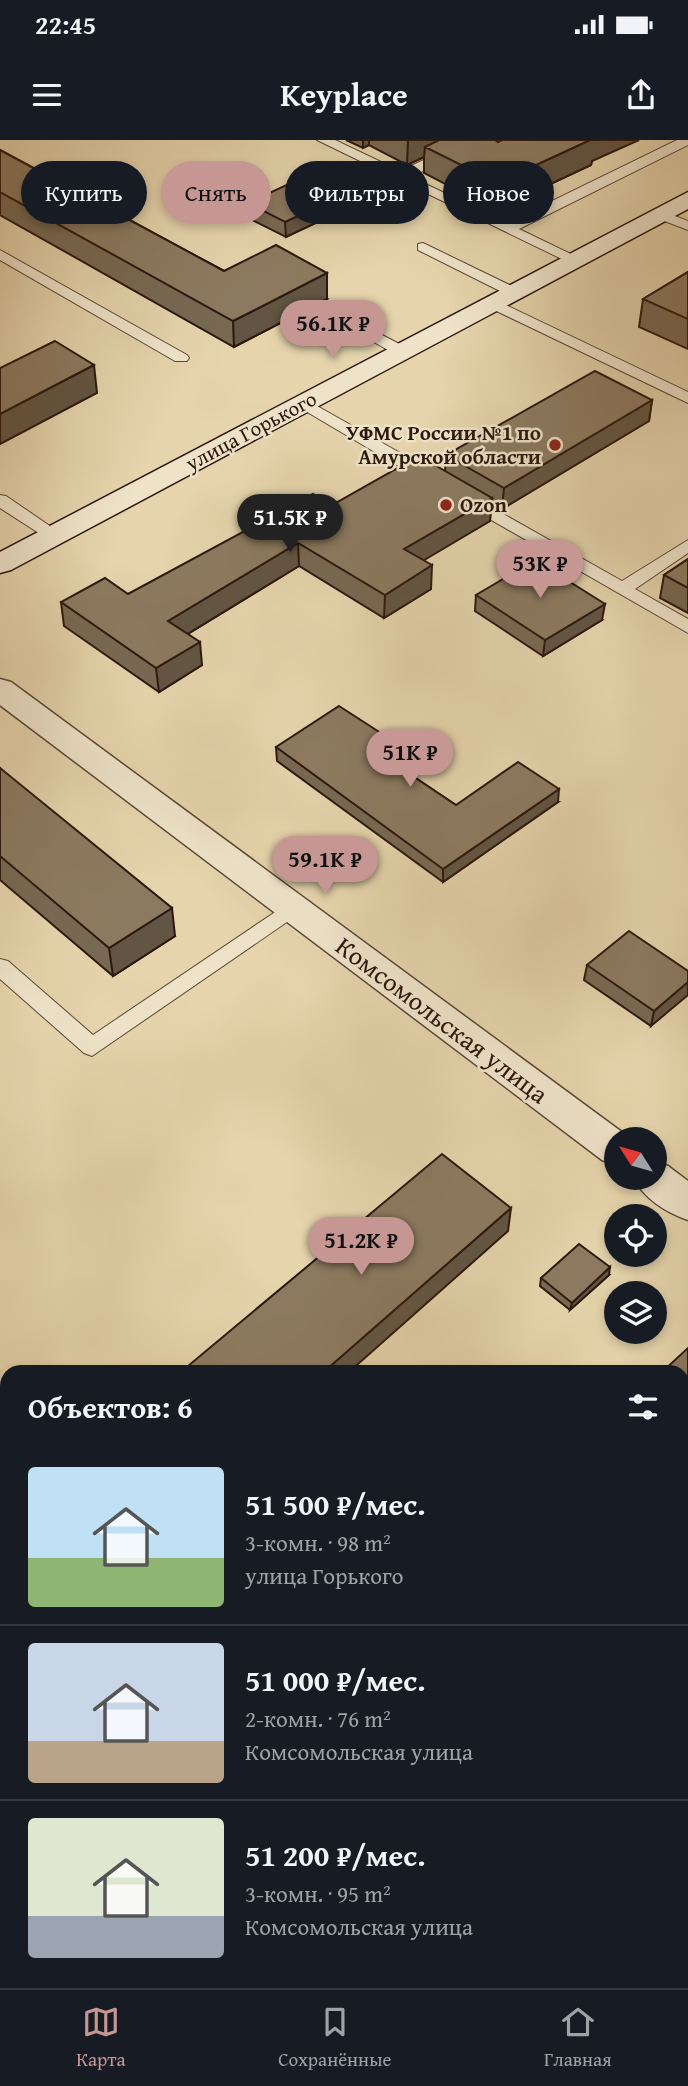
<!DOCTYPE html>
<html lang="ru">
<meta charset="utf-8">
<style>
body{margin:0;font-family:"Gentium Book Plus",serif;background:#20242c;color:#f1f3f6;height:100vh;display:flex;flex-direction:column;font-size:26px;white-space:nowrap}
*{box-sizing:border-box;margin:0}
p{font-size:23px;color:#9ea1a6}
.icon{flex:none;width:38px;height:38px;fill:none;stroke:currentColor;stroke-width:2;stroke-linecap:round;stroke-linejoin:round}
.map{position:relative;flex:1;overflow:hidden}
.drawer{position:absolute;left:0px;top:1225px;width:690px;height:623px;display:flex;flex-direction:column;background:#171b24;border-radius:21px 21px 0 0;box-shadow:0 4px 10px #0003}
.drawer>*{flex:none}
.guide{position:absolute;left:21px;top:21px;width:648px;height:63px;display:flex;gap:14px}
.needle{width:46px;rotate:307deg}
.tools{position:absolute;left:604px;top:987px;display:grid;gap:14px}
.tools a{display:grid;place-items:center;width:63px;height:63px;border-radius:50%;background:#171b24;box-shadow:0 4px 10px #0003;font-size:35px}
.price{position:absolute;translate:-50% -60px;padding:0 16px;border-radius:24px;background:#c59692;color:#111;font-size:23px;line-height:46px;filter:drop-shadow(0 2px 4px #0008)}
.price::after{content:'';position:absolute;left:50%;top:42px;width:21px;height:16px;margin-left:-10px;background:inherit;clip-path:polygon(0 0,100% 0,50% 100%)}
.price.active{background:#222;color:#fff}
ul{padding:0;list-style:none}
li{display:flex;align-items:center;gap:21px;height:175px;padding:0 28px}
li+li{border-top:2px solid #363941}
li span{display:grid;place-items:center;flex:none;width:196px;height:140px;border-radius:7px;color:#555}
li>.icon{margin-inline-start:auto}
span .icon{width:84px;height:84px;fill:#fffc;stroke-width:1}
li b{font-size:30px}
h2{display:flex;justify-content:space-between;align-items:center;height:84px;padding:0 28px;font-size:30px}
.chip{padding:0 24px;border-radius:32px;background:#171b24;box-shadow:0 4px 10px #0003;font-size:24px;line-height:63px}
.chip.active{background:#c59692;color:#111}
.status{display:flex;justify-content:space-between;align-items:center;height:49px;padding:0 35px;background:#171b24;direction:ltr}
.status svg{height:19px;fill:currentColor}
header{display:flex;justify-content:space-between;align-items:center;height:91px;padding:0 28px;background:#171b24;font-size:32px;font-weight:700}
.menu{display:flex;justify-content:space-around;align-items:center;height:98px;border-top:2px solid #363941;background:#171b24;font-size:19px;color:#9ea1a6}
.menu a{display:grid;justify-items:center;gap:4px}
.menu .active{color:#c59692}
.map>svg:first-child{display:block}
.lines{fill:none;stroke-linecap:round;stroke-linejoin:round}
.service-casing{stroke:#5a4736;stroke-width:2}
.tertiary-casing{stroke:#5a4736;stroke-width:3}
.secondary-casing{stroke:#2c180e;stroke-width:3}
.service{fill:#eee3c9;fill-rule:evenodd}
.tertiary{fill:#eee3c9;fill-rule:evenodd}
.secondary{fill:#eee3c9;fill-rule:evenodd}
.wall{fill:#786953;stroke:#2c180e;stroke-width:2}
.shaded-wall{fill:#625543;stroke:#2c180e;stroke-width:2}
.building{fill:#8c7a60;stroke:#2c180e;stroke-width:2}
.poi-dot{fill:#8f2418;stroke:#eee3c9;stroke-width:2.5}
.labels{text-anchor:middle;stroke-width:5;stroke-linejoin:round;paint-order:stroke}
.far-street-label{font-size:21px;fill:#2c180e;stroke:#eee3c9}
.far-poi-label{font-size:21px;font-weight:bold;fill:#2c180e;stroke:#eee3c9;text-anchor:end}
.street-label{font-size:26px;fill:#2c180e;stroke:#eee3c9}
</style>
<div class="status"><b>22:45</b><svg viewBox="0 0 49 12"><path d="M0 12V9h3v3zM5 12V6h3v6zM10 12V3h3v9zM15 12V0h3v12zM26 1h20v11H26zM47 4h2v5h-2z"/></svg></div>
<header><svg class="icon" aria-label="menu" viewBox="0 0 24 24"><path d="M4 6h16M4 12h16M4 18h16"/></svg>Keyplace<svg class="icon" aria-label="share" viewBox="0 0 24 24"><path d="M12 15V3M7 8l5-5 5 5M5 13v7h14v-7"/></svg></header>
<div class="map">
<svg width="688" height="1848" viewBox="0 0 688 1848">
<rect width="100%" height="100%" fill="#e5d4ac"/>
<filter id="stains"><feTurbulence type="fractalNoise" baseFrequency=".00286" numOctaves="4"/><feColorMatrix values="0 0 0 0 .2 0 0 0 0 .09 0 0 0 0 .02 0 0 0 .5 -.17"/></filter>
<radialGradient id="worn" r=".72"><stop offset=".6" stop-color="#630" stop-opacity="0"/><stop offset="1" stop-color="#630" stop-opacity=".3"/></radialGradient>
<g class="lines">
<g class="service-casing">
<path id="service" d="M 317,0 L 335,0 L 400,31 L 467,0 L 485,0 L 411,37 L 507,83 L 677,0 L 688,0 L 688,5 L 519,89 L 577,117 L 579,120 L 572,124 Z
M 659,70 L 688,81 L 688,90 L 654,77 L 652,74 Z
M 423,103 L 518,149 L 521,152 L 513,157 L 508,155 L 418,110 L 418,104 Z
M 0,110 L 187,215 L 189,218 L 187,221 L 175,221 L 0,120 Z
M 491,158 L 688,252 L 688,263 L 486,166 L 483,163 Z
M 361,184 L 407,208 L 409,211 L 401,216 L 395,214 L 356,192 L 356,186 Z
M 303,258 L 439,335 L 441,339 L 433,344 L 427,343 L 297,266 L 295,263 Z
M 466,353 L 622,441 L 688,400 L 688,413 L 635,449 L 688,479 L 688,493 L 460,362 L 457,358 Z
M 0,355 L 6,356 L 63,395 L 54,400 L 48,399 L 0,368 Z
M 293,760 L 300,763 L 304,768 L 300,773 L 92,916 L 84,913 L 0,839 L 0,819 L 8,821 L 93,895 Z
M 7,1364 L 7,1393 L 0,1396 L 0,1367 Z
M 0,1537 L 7,1540 L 7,1573 L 0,1571 Z
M 682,1805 L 688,1808 L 688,1843 L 682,1841 Z
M 235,1841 L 270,1841 L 273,1848 L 238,1848 Z"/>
</g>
<g class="tertiary-casing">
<path id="tertiary" d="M 0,539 L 11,542 L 630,998 L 616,999 L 616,1025 L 602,1020 L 0,565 Z
M 654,1022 L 668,1026 L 688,1041 L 688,1080 C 667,1073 643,1058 634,1038 L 654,1038 Z"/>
</g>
<g class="secondary-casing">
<path id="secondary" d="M 688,52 L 688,69 L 11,430 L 0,433 L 0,412 Z"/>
</g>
<use href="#service" class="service"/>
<use href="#tertiary" class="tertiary"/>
<use href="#secondary" class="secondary"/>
</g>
<path class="wall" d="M 346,0 L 495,0 L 592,21 L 591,25 L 495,70 L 424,33 L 424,17 L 407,25 L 369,5 L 363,8 Z
M 0,10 L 224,131 L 327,159 L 234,207 L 0,75 Z
M 248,63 L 345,69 L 286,97 L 248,78 Z
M 688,132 L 688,209 L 639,187 L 643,159 Z
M 652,260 L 649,281 L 502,369 L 491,363 L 490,381 L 423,420 L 431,449 L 384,478 L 299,426 L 188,494 L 202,525 L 159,552 L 64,486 L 61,462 L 128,454 L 332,365 L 445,331 L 446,315 Z
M 688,419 L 688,473 L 660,458 L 664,435 Z
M 476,455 L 602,480 L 543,516 L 475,471 Z
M 276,607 L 387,611 L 381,615 L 456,665 L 558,662 L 443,742 L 277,621 Z
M 0,628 L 175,796 L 113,836 L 0,740 Z
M 587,825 L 688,831 L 651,886 L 584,840 Z
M 609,1135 L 570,1170 L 540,1146 L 541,1138 Z
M 688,1208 L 688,1312 L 682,1307 L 682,1232 Z
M 7,1393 L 7,1488 L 0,1480 L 0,1399 Z
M 331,1841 L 591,1841 L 598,1848 L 337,1848 Z"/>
<path class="shaded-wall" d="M 363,0 L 369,0 L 369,5 L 363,8 Z
M 408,0 L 449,0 L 425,7 L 424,17 L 407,25 Z
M 590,0 L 639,0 L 592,21 L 591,25 L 495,70 L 497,43 Z
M 345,54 L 345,69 L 286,97 L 285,82 Z
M 327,133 L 327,159 L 234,207 L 233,181 Z
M 94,225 L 97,253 L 0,304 L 0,274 Z
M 652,260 L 649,281 L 502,369 L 504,348 Z
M 492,358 L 490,381 L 404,432 L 404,409 Z
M 298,403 L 299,426 L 171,504 L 168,481 Z
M 432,425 L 431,449 L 384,478 L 385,455 Z
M 605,464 L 602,480 L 543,516 L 545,500 Z
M 200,502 L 202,525 L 159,552 L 156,528 Z
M 387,597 L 387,611 L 371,622 L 371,608 Z
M 559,649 L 558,662 L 443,742 L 443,729 Z
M 172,768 L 175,796 L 113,836 L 109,808 Z
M 688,842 L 688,855 L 651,886 L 654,871 Z
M 511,1068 L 508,1091 L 349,1232 L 327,1232 L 327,1229 Z
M 610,1127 L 609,1135 L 570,1170 L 572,1163 Z"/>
<path class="building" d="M 439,0 L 495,0 L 498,2 L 502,0 L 590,0 L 497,43 L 425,7 Z
M 0,10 L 224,131 L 276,105 L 327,133 L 233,181 L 0,52 Z
M 308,35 L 345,54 L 285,82 L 248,63 Z
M 688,132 L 688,179 L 643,159 Z
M 55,201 L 94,225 L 0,274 L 0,228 Z
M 595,231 L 652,260 L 504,348 L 446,315 Z
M 419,316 L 492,358 L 404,409 L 432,425 L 385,455 L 298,403 L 168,481 L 200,502 L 156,528 L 61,462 L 105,438 L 128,454 L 313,354 L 332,365 Z
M 688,419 L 688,448 L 664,435 Z
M 535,420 L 605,464 L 545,500 L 476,455 Z
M 339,566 L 387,597 L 371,608 L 456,665 L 518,622 L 559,649 L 443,729 L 276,607 Z
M 0,628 L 172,768 L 109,808 L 0,716 Z
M 629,791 L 688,831 L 688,842 L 654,871 L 587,825 Z
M 442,1014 L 511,1068 L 327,1229 L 330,1232 L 194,1232 L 188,1226 Z
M 579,1104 L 610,1127 L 572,1163 L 541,1138 Z
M 688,1208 L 688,1295 L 682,1290 L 682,1232 L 662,1232 Z
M 7,1393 L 7,1474 L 0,1467 L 0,1399 Z
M 344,1841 L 591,1841 L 598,1848 L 351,1848 Z"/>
<g class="poi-dot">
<circle cx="555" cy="305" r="7"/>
<circle cx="446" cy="365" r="7"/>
</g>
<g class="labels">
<g class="far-street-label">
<text transform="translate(251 291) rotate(-28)" y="7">улица Горького</text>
</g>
<g class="far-poi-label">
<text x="541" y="300">УФМС России №1 по<tspan x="541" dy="24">Амурской области</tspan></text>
<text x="460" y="372" text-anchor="start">Ozon</text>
</g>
<g class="street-label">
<text transform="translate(442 880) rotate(37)" y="9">Комсомольская улица</text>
</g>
</g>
<rect width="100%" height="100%" filter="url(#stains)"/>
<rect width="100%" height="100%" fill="url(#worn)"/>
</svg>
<div class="tools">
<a><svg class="needle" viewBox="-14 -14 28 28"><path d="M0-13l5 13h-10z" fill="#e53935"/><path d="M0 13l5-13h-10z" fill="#9ea1a6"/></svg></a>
<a><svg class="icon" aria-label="locate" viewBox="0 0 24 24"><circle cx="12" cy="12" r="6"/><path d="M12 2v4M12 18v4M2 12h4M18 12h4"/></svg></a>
<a><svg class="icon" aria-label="layers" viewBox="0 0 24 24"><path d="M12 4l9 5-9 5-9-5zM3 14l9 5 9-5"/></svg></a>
</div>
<b class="price" style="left:333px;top:220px">56.1K ₽</b>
<b class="price active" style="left:290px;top:414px">51.5K ₽</b>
<b class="price" style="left:540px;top:460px">53K ₽</b>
<b class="price" style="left:410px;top:649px">51K ₽</b>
<b class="price" style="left:325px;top:756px">59.1K ₽</b>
<b class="price" style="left:361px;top:1137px">51.2K ₽</b>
<div class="guide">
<a class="chip">Купить</a>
<a class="chip active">Снять</a>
<a class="chip">Фильтры</a>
<a class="chip">Новое</a>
</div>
<section class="drawer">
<h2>Объектов: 6<svg class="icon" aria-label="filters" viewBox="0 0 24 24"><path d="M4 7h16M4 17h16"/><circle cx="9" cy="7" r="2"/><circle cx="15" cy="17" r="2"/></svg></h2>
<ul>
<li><span style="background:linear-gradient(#bfe0f5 65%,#8fb573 0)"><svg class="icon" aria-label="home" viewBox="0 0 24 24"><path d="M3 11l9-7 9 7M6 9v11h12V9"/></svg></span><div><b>51 500 ₽/мес.</b><p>3-комн. · 98 m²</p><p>улица Горького</p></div></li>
<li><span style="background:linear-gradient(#c9d6e8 70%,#b9a48a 0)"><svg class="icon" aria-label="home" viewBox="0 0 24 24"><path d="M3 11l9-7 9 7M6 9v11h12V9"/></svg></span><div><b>51 000 ₽/мес.</b><p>2-комн. · 76 m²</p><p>Комсомольская улица</p></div></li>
<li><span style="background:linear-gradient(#dfe7d0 70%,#9aa5b1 0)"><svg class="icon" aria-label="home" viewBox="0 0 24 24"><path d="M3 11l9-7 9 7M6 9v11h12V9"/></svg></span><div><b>51 200 ₽/мес.</b><p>3-комн. · 95 m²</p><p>Комсомольская улица</p></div></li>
</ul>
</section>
</div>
<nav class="menu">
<a class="active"><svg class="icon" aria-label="map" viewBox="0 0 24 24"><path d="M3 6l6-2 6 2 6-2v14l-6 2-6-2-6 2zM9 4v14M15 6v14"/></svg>Карта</a>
<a><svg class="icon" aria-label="saved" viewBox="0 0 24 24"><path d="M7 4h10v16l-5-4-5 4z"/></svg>Сохранённые</a>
<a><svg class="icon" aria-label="home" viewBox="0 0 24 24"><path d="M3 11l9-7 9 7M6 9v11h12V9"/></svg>Главная</a>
</nav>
